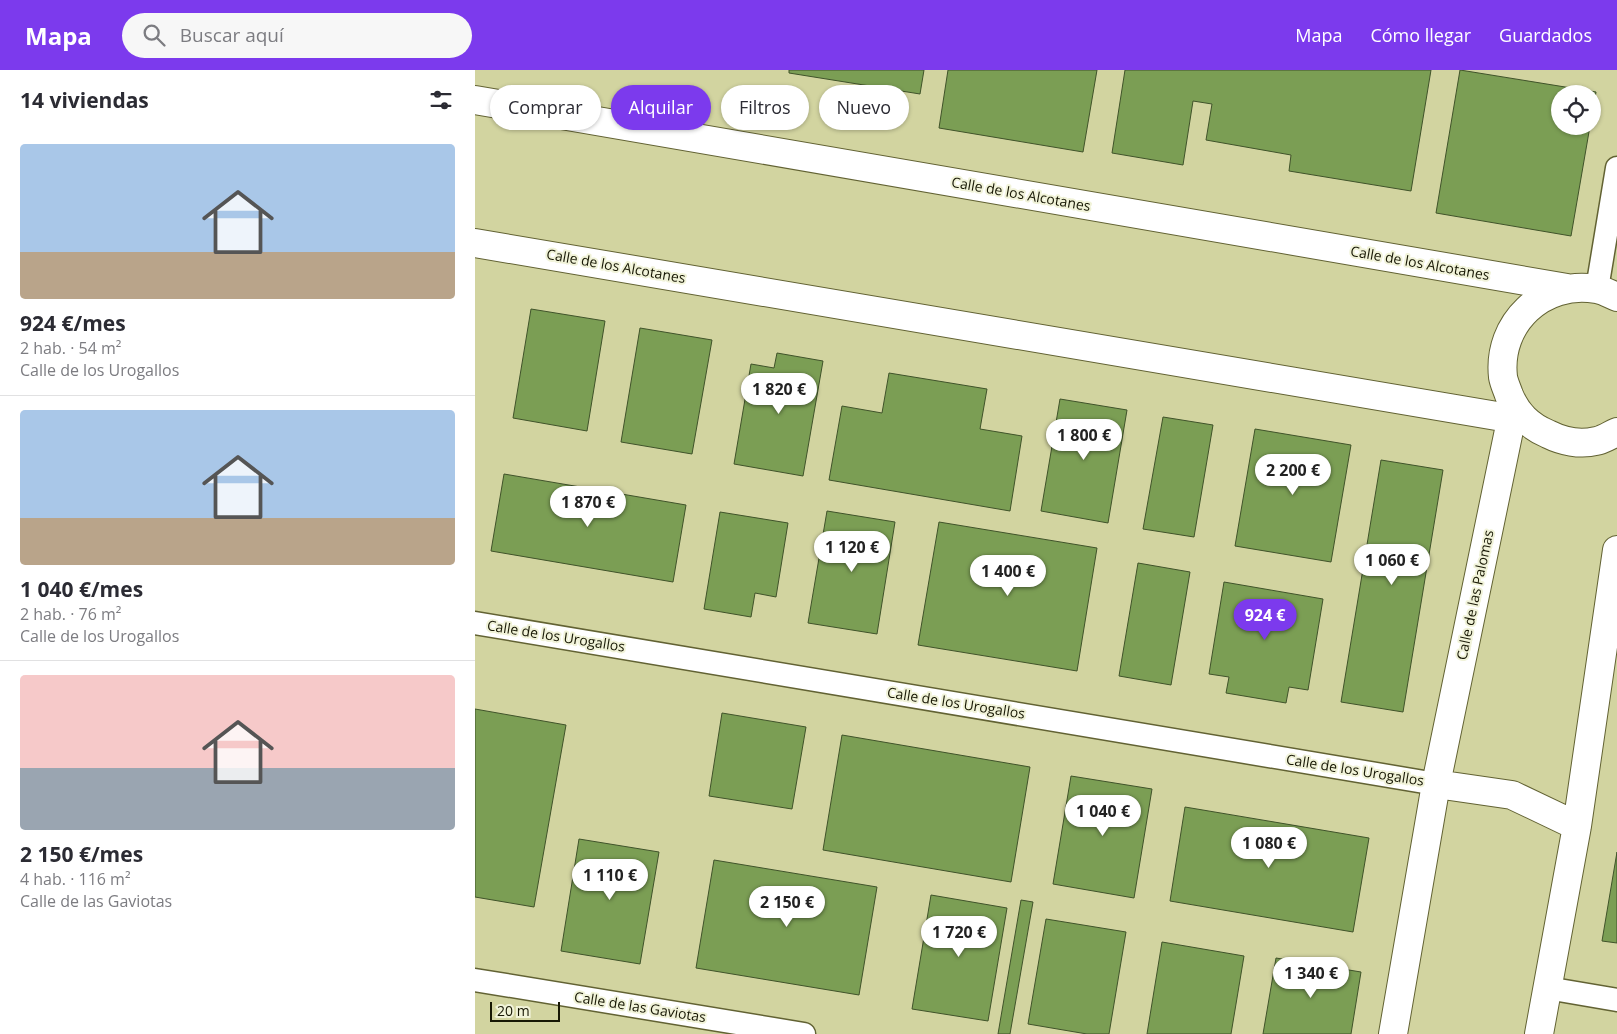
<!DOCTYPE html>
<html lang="es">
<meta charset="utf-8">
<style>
body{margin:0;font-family:"Open Sans",sans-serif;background:#f7f7f7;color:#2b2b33;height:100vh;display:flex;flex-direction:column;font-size:19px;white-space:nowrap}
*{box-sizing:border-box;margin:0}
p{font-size:16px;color:#7c7c81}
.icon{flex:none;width:28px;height:28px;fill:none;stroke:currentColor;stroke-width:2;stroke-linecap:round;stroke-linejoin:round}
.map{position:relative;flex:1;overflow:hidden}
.panel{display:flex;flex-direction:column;background:#fff;width:475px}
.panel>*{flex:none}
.top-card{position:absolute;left:15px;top:15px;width:475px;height:45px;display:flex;gap:10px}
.buttons{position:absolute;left:1076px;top:15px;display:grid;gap:10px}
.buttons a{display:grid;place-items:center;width:50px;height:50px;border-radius:50%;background:#fff;box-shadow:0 1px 4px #0004;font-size:25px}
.scale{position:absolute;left:15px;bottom:12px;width:70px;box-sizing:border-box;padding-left:5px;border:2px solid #171704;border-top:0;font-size:14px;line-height:18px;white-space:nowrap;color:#171704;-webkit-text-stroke:4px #f1f3d9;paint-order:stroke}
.price{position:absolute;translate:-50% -42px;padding:0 11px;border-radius:18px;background:#fff;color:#222;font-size:16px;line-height:32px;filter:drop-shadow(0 1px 2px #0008)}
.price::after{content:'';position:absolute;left:50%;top:30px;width:15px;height:11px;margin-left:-8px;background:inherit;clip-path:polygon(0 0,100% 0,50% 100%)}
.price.on{background:#7c3aed;color:#fff}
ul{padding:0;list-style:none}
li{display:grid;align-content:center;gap:10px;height:265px;padding:0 20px}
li+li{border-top:1px solid #e1e1e2}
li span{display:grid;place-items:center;height:155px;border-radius:5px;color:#555}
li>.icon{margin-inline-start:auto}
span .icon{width:90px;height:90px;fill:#fffc;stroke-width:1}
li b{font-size:21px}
h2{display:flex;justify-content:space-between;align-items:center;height:60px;padding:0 20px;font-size:21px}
.chip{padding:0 18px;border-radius:22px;background:#fff;box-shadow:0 1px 4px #0004;font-size:18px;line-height:45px}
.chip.on{background:#7c3aed;color:#fff}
header{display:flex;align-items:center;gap:30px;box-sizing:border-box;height:70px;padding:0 25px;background:#7c3aed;color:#fff}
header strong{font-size:24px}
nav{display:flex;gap:28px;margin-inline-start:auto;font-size:18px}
.search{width:350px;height:45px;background:#f7f7f7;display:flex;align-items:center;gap:12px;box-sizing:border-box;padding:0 18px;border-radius:28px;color:#7c7c81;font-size:19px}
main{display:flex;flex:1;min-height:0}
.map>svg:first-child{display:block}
.building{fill:#7b9e54;stroke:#40532a}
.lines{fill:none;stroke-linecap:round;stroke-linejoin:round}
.street-casing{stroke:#626233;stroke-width:25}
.secondary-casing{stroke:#626233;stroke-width:30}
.street{stroke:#fff;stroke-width:22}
.secondary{stroke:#fff;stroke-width:28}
.labels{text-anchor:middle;stroke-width:4;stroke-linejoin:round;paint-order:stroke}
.street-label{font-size:14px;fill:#171704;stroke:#f1f3d9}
</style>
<header>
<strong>Mapa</strong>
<div class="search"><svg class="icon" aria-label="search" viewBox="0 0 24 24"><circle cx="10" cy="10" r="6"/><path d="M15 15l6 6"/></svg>Buscar aquí</div>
<nav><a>Mapa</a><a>Cómo llegar</a><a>Guardados</a></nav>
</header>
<main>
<section class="panel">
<h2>14 viviendas<svg class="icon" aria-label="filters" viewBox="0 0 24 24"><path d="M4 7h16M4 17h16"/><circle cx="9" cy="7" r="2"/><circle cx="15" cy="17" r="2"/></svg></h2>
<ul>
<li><span style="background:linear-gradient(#a9c7e8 70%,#b9a48a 0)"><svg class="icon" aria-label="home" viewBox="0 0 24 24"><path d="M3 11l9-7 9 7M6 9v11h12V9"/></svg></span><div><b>924 €/mes</b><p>2 hab. · 54 m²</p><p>Calle de los Urogallos</p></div></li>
<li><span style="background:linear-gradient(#a9c7e8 70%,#b9a48a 0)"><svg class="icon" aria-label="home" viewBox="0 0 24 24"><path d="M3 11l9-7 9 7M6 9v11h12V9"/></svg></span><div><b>1 040 €/mes</b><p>2 hab. · 76 m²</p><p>Calle de los Urogallos</p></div></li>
<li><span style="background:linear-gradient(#f6c9c9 60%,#9aa5b1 0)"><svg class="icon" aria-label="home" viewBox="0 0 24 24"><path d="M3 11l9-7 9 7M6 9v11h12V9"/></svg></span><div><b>2 150 €/mes</b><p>4 hab. · 116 m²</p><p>Calle de las Gaviotas</p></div></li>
</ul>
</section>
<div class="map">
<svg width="1142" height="964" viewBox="0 0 1142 964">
<rect width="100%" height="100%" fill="#d2d4a0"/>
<path class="building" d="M 314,0 L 449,0 L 445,24 L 314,3 Z
M 473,0 L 622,0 L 608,82 L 464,58 Z
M 650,0 L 956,0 L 936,121 L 814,101 L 816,85 L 731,70 L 737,34 L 718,31 L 708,95 L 637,83 Z
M 985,0 L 1121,22 L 1118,41 L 1118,24 L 1085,24 L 1085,56 L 1115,56 L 1096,166 L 961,143 Z
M 56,239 L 130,251 L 112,361 L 38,348 Z
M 165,258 L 237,270 L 217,384 L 146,372 Z
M 302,283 L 348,291 L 328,406 L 259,394 L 276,294 L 299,298 Z
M 414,303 L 512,319 L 505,359 L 547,366 L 535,441 L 354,410 L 367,336 L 407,343 Z
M 585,329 L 652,340 L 633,453 L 566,441 Z
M 688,347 L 738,355 L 719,467 L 668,459 Z
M 780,359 L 876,375 L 856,492 L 760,476 Z
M 906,390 L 968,400 L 928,642 L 866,632 Z
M 29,404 L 211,435 L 198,512 L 16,481 Z
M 352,441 L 420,452 L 402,564 L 333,553 Z
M 245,442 L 313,453 L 301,527 L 280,523 L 276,547 L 229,539 Z
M 464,452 L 622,478 L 602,601 L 443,575 Z
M 663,493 L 715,502 L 696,615 L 644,606 Z
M 749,512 L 848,529 L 833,620 L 814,617 L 811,633 L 751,623 L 754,607 L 734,604 Z
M 0,639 L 91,655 L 59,837 L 0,827 Z
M 247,643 L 331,657 L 317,739 L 234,726 Z
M 367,665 L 555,697 L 536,812 L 348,780 Z
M 596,706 L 677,719 L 659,828 L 578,814 Z
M 710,737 L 894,768 L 878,862 L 695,831 Z
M 104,769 L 184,782 L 165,894 L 86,881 Z
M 1142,782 L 1142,873 L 1127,871 Z
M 239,790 L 402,817 L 384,925 L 221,898 Z
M 456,825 L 532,838 L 513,951 L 437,939 Z
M 546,830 L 558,832 L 535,964 L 523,964 Z
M 571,849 L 651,862 L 634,964 L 612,964 L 553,954 Z
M 687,872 L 769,886 L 756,964 L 672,964 Z
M 801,888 L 886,902 L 876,964 L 788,964 Z"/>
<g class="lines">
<g class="street-casing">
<path id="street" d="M 1122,219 L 1142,98
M 0,553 L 961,714
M 0,910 L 329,964
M 1072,918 L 1142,930"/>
</g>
<g class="secondary-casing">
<path id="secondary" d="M 0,30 L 1092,218
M 0,173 L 1051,351
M 1142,227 C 1135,224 1128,220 1121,219 C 1068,210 1022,253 1028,307 C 1029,313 1032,319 1034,325 C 1042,344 1054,356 1073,364 C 1087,371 1105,375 1121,371 C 1128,370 1135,365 1142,362
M 961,714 L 1037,725 L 1102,756
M 918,964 L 961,714 L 1039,336
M 1064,964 L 1102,756 L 1142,480"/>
</g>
<use href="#street" class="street"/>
<use href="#secondary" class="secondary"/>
</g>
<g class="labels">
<g class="street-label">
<text transform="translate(546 124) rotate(10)" y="5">Calle de los Alcotanes</text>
<text transform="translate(945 193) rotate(10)" y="5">Calle de los Alcotanes</text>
<text transform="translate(141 196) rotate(10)" y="5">Calle de los Alcotanes</text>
<text transform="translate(1000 525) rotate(-78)" y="5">Calle de las Palomas</text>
<text transform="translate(81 566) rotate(9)" y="5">Calle de los Urogallos</text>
<text transform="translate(481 633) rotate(9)" y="5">Calle de los Urogallos</text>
<text transform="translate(880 700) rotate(9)" y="5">Calle de los Urogallos</text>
<text transform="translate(165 937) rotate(9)" y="5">Calle de las Gaviotas</text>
</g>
</g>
</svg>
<div class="buttons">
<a><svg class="icon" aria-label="locate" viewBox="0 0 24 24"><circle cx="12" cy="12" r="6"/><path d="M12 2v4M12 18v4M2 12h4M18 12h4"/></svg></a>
</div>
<div class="scale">20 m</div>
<b class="price" style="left:304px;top:345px">1 820 €</b>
<b class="price" style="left:609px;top:391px">1 800 €</b>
<b class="price" style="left:818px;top:426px">2 200 €</b>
<b class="price" style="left:113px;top:458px">1 870 €</b>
<b class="price" style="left:377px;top:503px">1 120 €</b>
<b class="price" style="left:917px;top:516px">1 060 €</b>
<b class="price" style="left:533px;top:527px">1 400 €</b>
<b class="price on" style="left:790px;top:571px">924 €</b>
<b class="price" style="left:628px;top:767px">1 040 €</b>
<b class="price" style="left:794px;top:799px">1 080 €</b>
<b class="price" style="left:135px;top:831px">1 110 €</b>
<b class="price" style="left:312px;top:858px">2 150 €</b>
<b class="price" style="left:484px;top:888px">1 720 €</b>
<b class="price" style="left:836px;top:929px">1 340 €</b>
<div class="top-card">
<a class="chip">Comprar</a>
<a class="chip on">Alquilar</a>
<a class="chip">Filtros</a>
<a class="chip">Nuevo</a>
</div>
</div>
</main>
